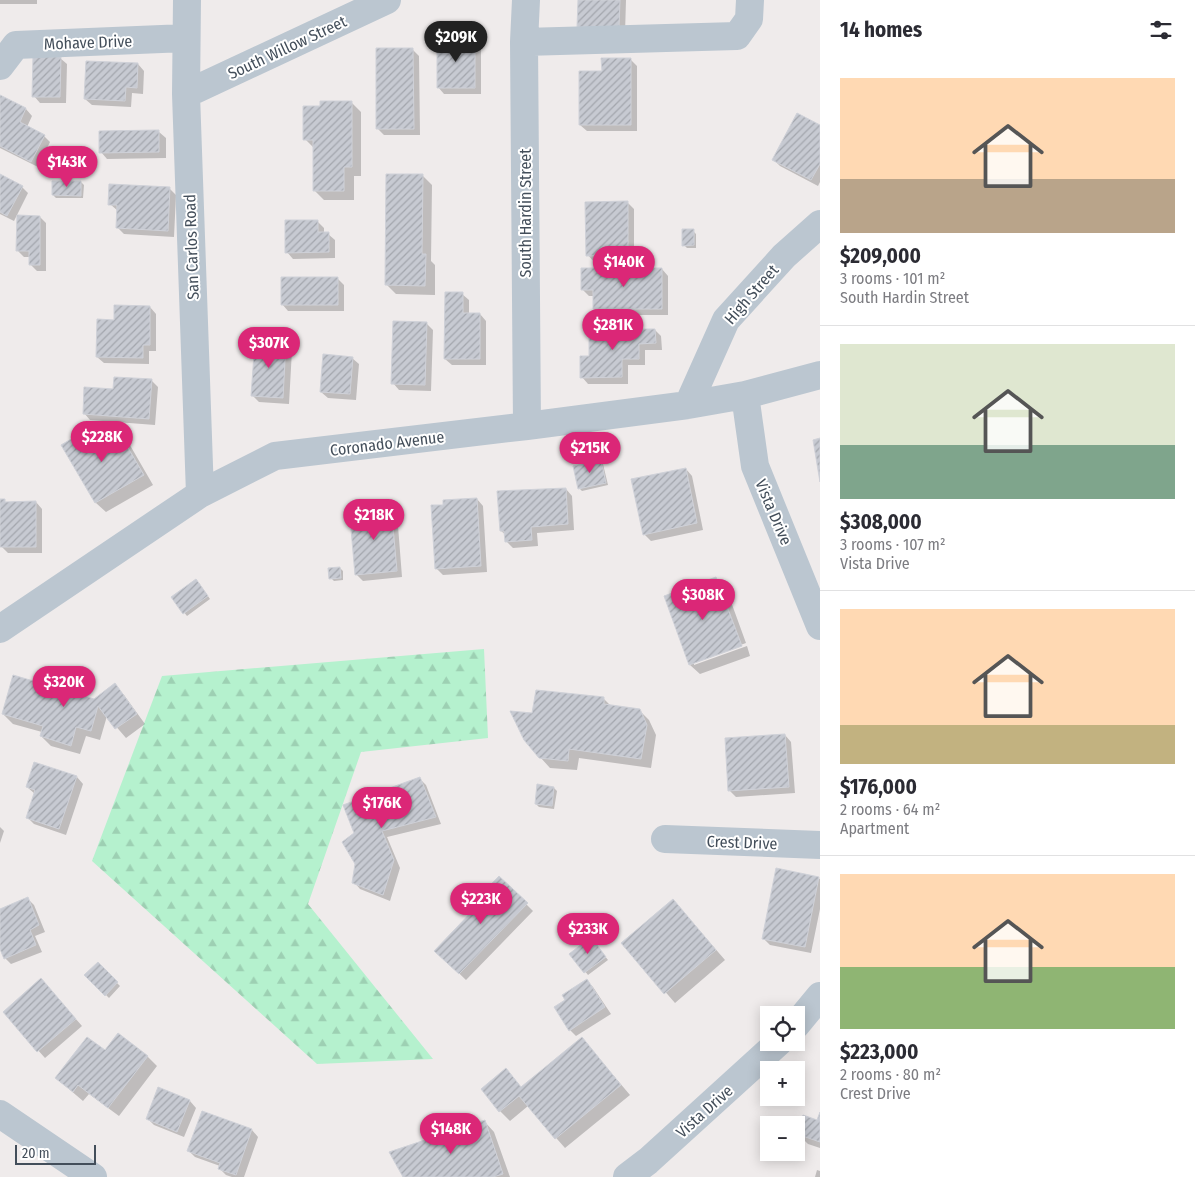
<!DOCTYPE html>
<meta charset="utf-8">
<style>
body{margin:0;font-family:"Fira Sans Condensed",sans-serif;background:#f2f2f3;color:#2b2b33;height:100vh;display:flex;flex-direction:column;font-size:19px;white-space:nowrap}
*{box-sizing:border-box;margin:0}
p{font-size:16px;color:#7c7c81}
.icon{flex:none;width:28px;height:28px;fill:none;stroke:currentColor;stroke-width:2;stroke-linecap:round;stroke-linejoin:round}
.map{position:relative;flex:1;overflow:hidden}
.details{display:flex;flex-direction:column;background:#fff;width:375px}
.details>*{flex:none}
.controls{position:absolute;left:760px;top:1006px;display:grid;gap:10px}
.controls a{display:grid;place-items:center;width:45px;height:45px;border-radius:0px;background:#fff;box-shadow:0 2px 12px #0003;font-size:25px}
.scale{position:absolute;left:15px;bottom:12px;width:81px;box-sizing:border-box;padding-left:5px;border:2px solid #434e5a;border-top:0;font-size:14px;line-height:18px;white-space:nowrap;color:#434e5a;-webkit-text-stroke:4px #fff;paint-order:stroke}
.price{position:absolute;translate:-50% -42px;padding:0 11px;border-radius:18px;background:#db2777;color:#fff;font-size:16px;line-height:32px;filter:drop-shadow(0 1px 2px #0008)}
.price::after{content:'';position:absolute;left:50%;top:30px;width:15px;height:11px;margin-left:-8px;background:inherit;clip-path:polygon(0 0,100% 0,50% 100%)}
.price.selected{background:#222;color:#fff}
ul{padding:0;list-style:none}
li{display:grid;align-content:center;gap:10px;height:265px;padding:0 20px}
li+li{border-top:1px solid #e1e1e2}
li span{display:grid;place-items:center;height:155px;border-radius:0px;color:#555}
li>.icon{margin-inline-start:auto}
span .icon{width:90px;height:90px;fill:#fffc;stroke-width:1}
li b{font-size:21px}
h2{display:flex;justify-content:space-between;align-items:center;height:60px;padding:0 20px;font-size:21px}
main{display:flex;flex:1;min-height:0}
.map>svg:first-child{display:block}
.forest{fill:url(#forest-firs)}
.shadow{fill:#0003}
.building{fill:url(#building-hatch);stroke:#cfd1d8}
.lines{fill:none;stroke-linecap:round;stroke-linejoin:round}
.minor{stroke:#bbc6d0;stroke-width:28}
.labels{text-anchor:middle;stroke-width:4;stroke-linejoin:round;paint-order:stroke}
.street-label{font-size:16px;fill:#434e5a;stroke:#fff}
</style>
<main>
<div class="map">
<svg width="820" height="1177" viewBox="0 0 820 1177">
<defs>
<pattern id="forest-firs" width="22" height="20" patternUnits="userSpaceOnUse" patternTransform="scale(1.25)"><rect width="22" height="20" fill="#b5f1ce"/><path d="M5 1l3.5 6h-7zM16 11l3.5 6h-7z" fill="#9dd0b3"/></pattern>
<pattern id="building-hatch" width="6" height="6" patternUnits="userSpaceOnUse" patternTransform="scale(1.25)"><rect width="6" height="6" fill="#c7cad2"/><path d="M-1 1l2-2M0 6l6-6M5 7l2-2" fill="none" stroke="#a3a6ad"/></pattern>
</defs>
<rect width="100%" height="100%" fill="#efebeb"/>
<path class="forest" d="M 484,649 L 488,738 L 361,752 L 308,904 L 433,1059 L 317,1064 L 92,861 L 162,676 Z"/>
<path class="shadow" d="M 0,0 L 37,0 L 37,4 L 0,4 Z
M 579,0 L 626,0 L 625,34 Z
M 474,39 L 481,46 L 481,94 L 444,94 L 438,87 Z
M 413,50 L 419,56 L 420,135 L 384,135 L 378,129 Z
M 60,58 L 67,64 L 66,103 L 40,103 L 34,96 Z
M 630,59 L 637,66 L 637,131 L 587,131 L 580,125 L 603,72 Z
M 138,64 L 144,71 L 143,94 L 132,93 L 131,107 L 92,105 L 85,99 Z
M 0,97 L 26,109 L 32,116 L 27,127 L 44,136 L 50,142 L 38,167 L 0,148 Z
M 351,102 L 361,112 L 361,176 L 354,176 L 354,200 L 324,200 L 314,190 L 314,148 L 305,139 L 321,107 Z
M 820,127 L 820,182 L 818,186 L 780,166 L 774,160 Z
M 159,132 L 166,138 L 166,158 L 107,159 L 101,152 Z
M 0,175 L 22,187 L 28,193 L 14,221 L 0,214 Z
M 423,176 L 432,185 L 431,261 L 435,265 L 435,295 L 396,294 L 386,284 Z
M 81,182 L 84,185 L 83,198 L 56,198 L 53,195 Z
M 169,188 L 176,195 L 174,237 L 124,234 L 118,228 L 118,211 L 110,204 Z
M 627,202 L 634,209 L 634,261 L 594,262 L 588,255 Z
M 40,217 L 46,223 L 46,271 L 37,271 L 31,265 L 31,257 L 24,257 L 17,250 Z
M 317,221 L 324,228 L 324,234 L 328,234 L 335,240 L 335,258 L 293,259 L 287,252 Z
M 693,231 L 696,234 L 696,248 L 687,248 L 684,245 Z
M 662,269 L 668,276 L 668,315 L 601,315 L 594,309 L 594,296 L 589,296 L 582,289 Z
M 337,278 L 344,285 L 344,311 L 288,311 L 282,304 Z
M 462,294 L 469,300 L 469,314 L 480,314 L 486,321 L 486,365 L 452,365 L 445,359 Z
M 150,307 L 156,314 L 156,351 L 149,351 L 149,364 L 104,363 L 97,357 L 115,321 Z
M 426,323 L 433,330 L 431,391 L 399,390 L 393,383 Z
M 655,330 L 661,336 L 662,350 L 645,350 L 645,365 L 628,365 L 628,384 L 588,384 L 582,377 L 591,357 Z
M 286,343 L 292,350 L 289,404 L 259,402 L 253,396 Z
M 352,358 L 359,364 L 356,400 L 328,398 L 321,392 Z
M 151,380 L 158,387 L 155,425 L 90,420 L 84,413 L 114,391 Z
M 90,430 L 100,440 L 117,430 L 127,440 L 153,485 L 106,512 L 96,503 L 63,445 Z
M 600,461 L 603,464 L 608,485 L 582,491 L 579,488 Z
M 686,469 L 692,476 L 703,530 L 651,541 L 644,534 Z
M 566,489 L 572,496 L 574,530 L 537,533 L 538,546 L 513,548 L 506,541 L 506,535 L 501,531 Z
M 477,499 L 483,506 L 487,572 L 443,575 L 436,568 Z
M 0,502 L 36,502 L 42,509 L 42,553 L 8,553 L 1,546 Z
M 390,507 L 397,513 L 402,577 L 363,581 L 356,574 L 360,530 Z
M 340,568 L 343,571 L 343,580 L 334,581 L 331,578 Z
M 716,578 L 726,588 L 746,643 L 694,662 L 694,665 L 747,646 L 750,656 L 700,674 L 690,665 L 666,597 Z
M 199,583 L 210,599 L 187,616 L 172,597 Z
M 115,685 L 124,695 L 145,724 L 126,738 L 107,716 L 100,740 L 86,736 L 80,754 L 51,746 L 41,736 L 42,732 L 13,724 L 3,714 L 93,700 Z
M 604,699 L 611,706 L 639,710 L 649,720 L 656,735 L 651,768 L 579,758 L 577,770 L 550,768 L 540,757 Z
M 785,735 L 791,742 L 795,793 L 736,797 L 730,791 Z
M 35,763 L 77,777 L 83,784 L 66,835 L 34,824 L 27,817 L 35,794 L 27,787 Z
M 420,779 L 426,785 L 441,824 L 387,837 L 400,868 L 390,901 L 360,889 L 354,882 L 357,864 Z
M 554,788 L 557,791 L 554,809 L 539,807 L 536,804 Z
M 0,827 L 4,831 L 0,843 Z
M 499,877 L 533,911 L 466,980 L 436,951 L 481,904 Z
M 818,878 L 820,879 L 820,909 L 811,953 L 770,945 L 764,939 Z
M 28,899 L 34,905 L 45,932 L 35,936 L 42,952 L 11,964 L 5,958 L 0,946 L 0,910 Z
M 673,900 L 725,960 L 675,1003 L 623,943 Z
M 594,942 L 608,960 L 588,975 L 571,954 Z
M 98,964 L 120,986 L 109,998 L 86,975 Z
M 587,981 L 593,987 L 611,1014 L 576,1036 L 570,1030 L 566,1001 Z
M 48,987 L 82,1026 L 45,1058 L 4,1012 Z
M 591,1049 L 630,1095 L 565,1148 L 528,1106 L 510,1121 L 500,1111 L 506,1070 L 522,1088 Z
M 105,1052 L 147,1056 L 157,1066 L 119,1116 L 89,1094 L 83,1101 L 56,1078 Z
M 190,1101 L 196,1108 L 184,1137 L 154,1125 L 147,1118 Z
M 203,1112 L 252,1130 L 258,1137 L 244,1177 L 232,1177 L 226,1175 L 219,1168 L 220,1166 L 195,1157 L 189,1151 Z
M 820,1116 L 820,1148 L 808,1144 L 798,1134 L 818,1122 Z
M 485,1122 L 494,1132 L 510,1177 L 404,1177 Z
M 817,1170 L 820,1171 L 820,1177 L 815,1177 Z"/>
<path class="building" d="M 578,0 L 620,0 L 619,28 L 577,27 Z
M 437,38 L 475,38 L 475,88 L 437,88 Z
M 376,48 L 413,48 L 414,129 L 376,129 Z
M 33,56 L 61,57 L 60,97 L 32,97 Z
M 601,58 L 631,58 L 631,125 L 579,125 L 579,71 L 602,71 Z
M 86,61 L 138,63 L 137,88 L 126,87 L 125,101 L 84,99 Z
M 0,95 L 26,108 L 20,122 L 45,135 L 31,162 L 0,146 Z
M 320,101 L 352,101 L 352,167 L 344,167 L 344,191 L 313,191 L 313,140 L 303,140 L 303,106 L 320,106 Z
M 797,113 L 820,125 L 820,164 L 811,180 L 772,160 Z
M 159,130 L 159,152 L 99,153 L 99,131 Z
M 0,174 L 23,186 L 7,216 L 0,212 Z
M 386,174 L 423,174 L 422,254 L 426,254 L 425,286 L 385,285 Z
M 52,181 L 81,181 L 81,196 L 52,195 Z
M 109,184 L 170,187 L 168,231 L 116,228 L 117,205 L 108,205 Z
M 628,201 L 628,255 L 586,256 L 585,202 Z
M 17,215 L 40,216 L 40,265 L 29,265 L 29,251 L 16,251 Z
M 285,220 L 318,220 L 318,232 L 329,232 L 329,252 L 285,253 Z
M 682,229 L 694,229 L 694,245 L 682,246 Z
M 581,268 L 662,268 L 662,309 L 593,309 L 593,290 L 581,290 Z
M 281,277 L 338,277 L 338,305 L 281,305 Z
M 445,292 L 463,292 L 463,313 L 480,313 L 480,359 L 444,359 Z
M 114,305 L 150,306 L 150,345 L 143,345 L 143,358 L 96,357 L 97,319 L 114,320 Z
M 393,321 L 427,322 L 425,385 L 391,384 Z
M 589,329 L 655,329 L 656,343 L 639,344 L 639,359 L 622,359 L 622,377 L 580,378 L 580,356 L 589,356 Z
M 255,340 L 286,342 L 283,398 L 251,396 Z
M 323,354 L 353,357 L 350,394 L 320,392 Z
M 114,377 L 152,379 L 149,419 L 83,414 L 84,387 L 113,389 Z
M 90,428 L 97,440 L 117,429 L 144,475 L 95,503 L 61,445 Z
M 820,438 L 820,482 L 813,440 Z
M 601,460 L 606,483 L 578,489 L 573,466 Z
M 686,468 L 697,523 L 643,535 L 631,479 Z
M 566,488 L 568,524 L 531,527 L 532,540 L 505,542 L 504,531 L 500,531 L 497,491 Z
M 477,498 L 481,566 L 435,569 L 431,505 L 443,505 L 443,500 Z
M 0,499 L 5,499 L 5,502 L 36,501 L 36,547 L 0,547 Z
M 391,505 L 397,571 L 355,575 L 351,529 L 358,528 L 357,508 Z
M 340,567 L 341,578 L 329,579 L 328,568 Z
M 716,577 L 742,646 L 689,665 L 664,596 Z
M 196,579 L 208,596 L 183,614 L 171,597 Z
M 13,675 L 94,699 L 115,683 L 137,714 L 115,729 L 98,706 L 91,731 L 76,727 L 71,746 L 40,736 L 43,726 L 2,714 Z
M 536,690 L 604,697 L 604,704 L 640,709 L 647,725 L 641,759 L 569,749 L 568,761 L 539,758 L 524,740 L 510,711 L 532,713 Z
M 785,734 L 789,787 L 728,791 L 725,738 Z
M 34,762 L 77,776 L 59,829 L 26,818 L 35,790 L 26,787 Z
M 420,777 L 436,817 L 382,831 L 394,860 L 383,895 L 352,883 L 355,864 L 342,842 L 354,833 L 343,805 Z
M 537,784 L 554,787 L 552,806 L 535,804 Z
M 776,868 L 819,877 L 805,947 L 762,939 Z
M 499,876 L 528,903 L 459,974 L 434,951 L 479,904 L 475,901 Z
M 28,897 L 39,925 L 30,930 L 36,945 L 4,959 L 0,949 L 0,909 Z
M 673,899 L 716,950 L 664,994 L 621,943 Z
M 591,937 L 606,957 L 584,973 L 569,954 Z
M 98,962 L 118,982 L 105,996 L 84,975 Z
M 41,978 L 76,1019 L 37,1052 L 3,1012 Z
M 587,979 L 605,1007 L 569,1031 L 554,1007 L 565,1000 L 562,995 Z
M 118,1033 L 148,1056 L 108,1108 L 78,1085 L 73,1092 L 55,1078 L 87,1037 L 105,1050 Z
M 582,1037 L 621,1085 L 555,1139 L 519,1096 L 499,1112 L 481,1089 L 506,1068 L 521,1087 Z
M 158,1087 L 190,1100 L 177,1132 L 146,1119 Z
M 202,1111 L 252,1129 L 236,1175 L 218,1169 L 220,1163 L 187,1151 Z
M 820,1112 L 820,1142 L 797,1134 L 803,1115 L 817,1120 Z
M 485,1120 L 503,1174 L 493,1177 L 403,1177 L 389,1152 Z"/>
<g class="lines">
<path class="minor" d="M 187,0 L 186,94 L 200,494
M 526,0 L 524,42 L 527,426
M 524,42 L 737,36 L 749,19 L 750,0
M 0,66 L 16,45 L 186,38
M 186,94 L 387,0
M 745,395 L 755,466 L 820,626
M 688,405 L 726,320 L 784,256 L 820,224
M 0,629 L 200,494 L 275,456 L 527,426 L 688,405 L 745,395 L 820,375
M 665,839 L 820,845
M 796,1025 L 820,996
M 0,1114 L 93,1177
M 627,1177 L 648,1161 L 779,1042"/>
</g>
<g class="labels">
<g class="street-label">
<text transform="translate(88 42) rotate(-2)" y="6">Mohave Drive</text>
<text transform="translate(287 47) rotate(-25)" y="6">South Willow Street</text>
<text transform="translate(525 213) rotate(-90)" y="6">South Hardin Street</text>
<text transform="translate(191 247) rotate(-92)" y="6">San Carlos Road</text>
<text transform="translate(751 294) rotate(-49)" y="6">High Street</text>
<text transform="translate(387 443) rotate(-7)" y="6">Coronado Avenue</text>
<text transform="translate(774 512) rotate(67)" y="6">Vista Drive</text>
<text transform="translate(742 842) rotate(2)" y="6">Crest Drive</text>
<text transform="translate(704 1111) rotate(-42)" y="6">Vista Drive</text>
</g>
</g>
</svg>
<div class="controls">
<a><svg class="icon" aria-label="locate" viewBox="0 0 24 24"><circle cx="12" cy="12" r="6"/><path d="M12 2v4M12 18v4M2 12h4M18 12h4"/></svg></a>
<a>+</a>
<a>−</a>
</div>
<div class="scale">20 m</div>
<b class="price selected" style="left:456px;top:63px">$209K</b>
<b class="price" style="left:67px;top:188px">$143K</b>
<b class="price" style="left:624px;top:288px">$140K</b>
<b class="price" style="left:613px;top:351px">$281K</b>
<b class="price" style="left:269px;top:369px">$307K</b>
<b class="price" style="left:102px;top:463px">$228K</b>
<b class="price" style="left:590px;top:474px">$215K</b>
<b class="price" style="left:374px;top:541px">$218K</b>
<b class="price" style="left:703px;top:621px">$308K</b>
<b class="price" style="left:64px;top:708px">$320K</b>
<b class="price" style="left:382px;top:829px">$176K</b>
<b class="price" style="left:481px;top:925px">$223K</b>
<b class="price" style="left:588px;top:955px">$233K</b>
<b class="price" style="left:451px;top:1155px">$148K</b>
</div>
<section class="details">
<h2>14 homes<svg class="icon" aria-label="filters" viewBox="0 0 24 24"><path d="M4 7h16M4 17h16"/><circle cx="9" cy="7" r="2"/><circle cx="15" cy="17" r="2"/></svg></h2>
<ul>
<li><span style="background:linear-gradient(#ffd9b3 65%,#b9a48a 0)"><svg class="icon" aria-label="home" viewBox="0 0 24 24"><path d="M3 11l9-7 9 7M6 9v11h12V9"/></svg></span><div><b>$209,000</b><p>3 rooms · 101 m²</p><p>South Hardin Street</p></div></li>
<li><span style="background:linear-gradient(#dfe7d0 65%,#7fa58c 0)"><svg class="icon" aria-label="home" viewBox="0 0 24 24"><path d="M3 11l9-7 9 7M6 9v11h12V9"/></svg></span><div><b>$308,000</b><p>3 rooms · 107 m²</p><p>Vista Drive</p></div></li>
<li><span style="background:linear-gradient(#ffd9b3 75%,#c2b280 0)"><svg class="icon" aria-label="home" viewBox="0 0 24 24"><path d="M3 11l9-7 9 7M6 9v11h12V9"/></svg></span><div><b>$176,000</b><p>2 rooms · 64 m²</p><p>Apartment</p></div></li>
<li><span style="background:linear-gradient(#ffd9b3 60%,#8fb573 0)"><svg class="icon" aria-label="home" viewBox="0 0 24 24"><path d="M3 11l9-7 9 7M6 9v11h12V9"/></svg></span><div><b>$223,000</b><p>2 rooms · 80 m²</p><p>Crest Drive</p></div></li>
</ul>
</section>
</main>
